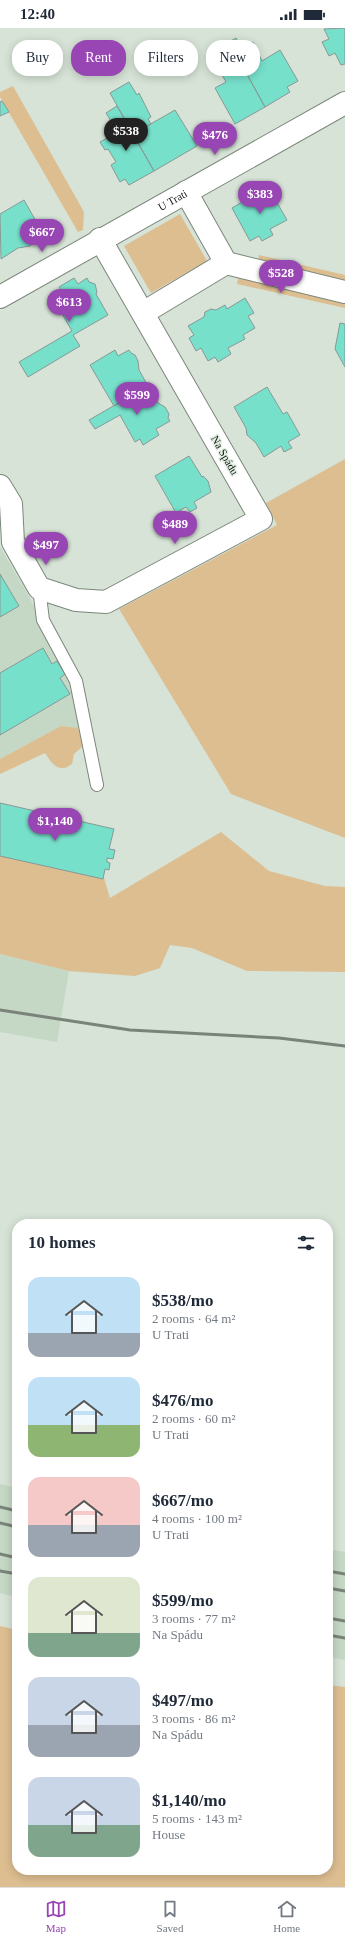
<!DOCTYPE html>
<meta charset="utf-8">
<style>
body{margin:0;font-family:Georgia,serif;background:#f2f2f3;color:#1f2937;height:100vh;display:flex;flex-direction:column;font-size:15px;white-space:nowrap}
*{box-sizing:border-box;margin:0}
p{font-size:13px;color:#747a83}
.icon{flex:none;width:22px;height:22px;fill:none;stroke:currentColor;stroke-width:2;stroke-linecap:round;stroke-linejoin:round}
.map{position:relative;flex:1;overflow:hidden}
.details{position:absolute;left:12px;top:1191px;width:321px;height:656px;display:flex;flex-direction:column;background:#fff;border-radius:16px;box-shadow:0 2px 10px #0003}
.details>*{flex:none}
.banner{position:absolute;left:12px;top:12px;width:321px;height:36px;display:flex;gap:8px}
.price{position:absolute;translate:-50% -34px;padding:0 9px;border-radius:14px;background:#9846b4;color:#fff;font-size:13px;line-height:26px;filter:drop-shadow(0 1px 2px #0008)}
.price::after{content:'';position:absolute;left:50%;top:24px;width:12px;height:9px;margin-left:-6px;background:inherit;clip-path:polygon(0 0,100% 0,50% 100%)}
.price.current{background:#222;color:#fff}
ul{padding:0;list-style:none}
li{display:flex;align-items:center;gap:12px;height:100px;padding:0 16px}
li span{display:grid;place-items:center;flex:none;width:112px;height:80px;border-radius:12px;color:#555}
li>.icon{margin-inline-start:auto}
span .icon{width:48px;height:48px;fill:#fffc;stroke-width:1}
li b{font-size:17px}
h2{display:flex;justify-content:space-between;align-items:center;height:48px;padding:0 16px;font-size:17px}
.pill{padding:0 14px;border-radius:16px;background:#fff;box-shadow:0 2px 10px #0003;font-size:14px;line-height:36px}
.pill.current{background:#9846b4;color:#fff}
.status{display:flex;justify-content:space-between;align-items:center;height:28px;padding:0 20px;background:#fff;direction:ltr}
.status svg{height:11px;fill:currentColor}
.menu{display:flex;justify-content:space-around;align-items:center;height:56px;border-top:1px solid #e0e1e3;background:#fff;font-size:11px;color:#747a83}
.menu a{display:grid;justify-items:center;gap:2px}
.menu .current{color:#9846b4}
.map>svg:first-child{display:block}
.built{fill:#c5d7c5}
.green{fill:#ddbe91}
.building{fill:#77e0cb;stroke:#879995}
.lines{fill:none;stroke-linecap:round;stroke-linejoin:round}
.service-casing{stroke:#7c877c;stroke-width:14}
.minor-casing{stroke:#7c877c;stroke-width:24}
.service{stroke:#fff;stroke-width:12}
.minor{stroke:#fff;stroke-width:22}
.rail{stroke:#7a837a;stroke-width:3}
.labels{text-anchor:middle;stroke-width:3;stroke-linejoin:round;paint-order:stroke}
.street-label{font-size:11px;fill:#121612;stroke:#e4f0e3}
</style>
<div class="status"><b>12:40</b><svg viewBox="0 0 49 12"><path d="M0 12V9h3v3zM5 12V6h3v6zM10 12V3h3v9zM15 12V0h3v12zM26 1h20v11H26zM47 4h2v5h-2z"/></svg></div>
<div class="map">
<svg width="345" height="1859" viewBox="0 0 345 1859">
<rect width="100%" height="100%" fill="#d6e3d6"/>
<path class="built" d="M 0,519 L 26,563 L 72,651 L 78,700 L 61,698 L 0,731 Z
M 0,926 L 69,943 L 57,1014 L 0,1004 Z
M 0,1456 L 17,1460 L 17,1569 L 0,1565 Z
M 328,1521 L 345,1524 L 345,1632 L 328,1629 Z"/>
<path class="green" d="M 13,58 L 84,184 L 83,202 L 78,204 L 0,69 L 0,64 Z
M 180,186 L 207,233 L 151,265 L 124,218 Z
M 259,227 L 345,247 L 345,253 L 258,233 Z
M 238,250 L 345,273 L 345,280 L 237,256 Z
M 345,431 L 345,810 L 231,766 L 119,581 L 277,497 L 266,475 Z
M 61,698 L 78,700 L 83,718 L 74,726 L 72,736 C 59,746 52,736 45,725 L 0,746 L 0,731 Z
M 221,804 L 269,843 L 325,858 L 345,859 L 345,944 L 247,943 L 192,920 L 170,917 L 160,940 L 135,948 L 69,943 L 0,926 L 0,827 L 104,850 L 110,870 Z
M 0,1598 L 17,1602 L 17,1842 L 328,1842 L 328,1657 L 345,1659 L 345,1859 L 0,1859 Z"/>
<path class="building" d="M 345,0 L 345,36 L 341,37 L 335,25 L 329,28 L 322,14 L 329,11 L 324,1 Z
M 236,10 L 241,20 L 253,14 L 262,33 L 280,22 L 298,53 L 287,59 L 290,64 L 265,79 L 229,14 Z
M 229,14 L 265,79 L 235,96 L 215,60 L 226,54 L 210,25 Z
M 129,54 L 137,67 L 139,65 L 151,89 L 148,91 L 151,96 L 133,106 L 110,65 Z
M 2,73 L 9,84 L 0,88 L 0,74 Z
M 117,78 L 154,143 L 129,157 L 125,151 L 120,154 L 111,137 L 116,134 L 108,121 L 105,122 L 100,114 L 115,106 L 120,114 L 125,111 L 121,103 L 113,96 L 106,85 Z
M 175,82 L 197,118 L 154,143 L 133,106 Z
M 268,159 L 287,192 L 270,201 L 273,207 L 262,213 L 259,208 L 250,213 L 232,180 L 252,168 L 258,161 Z
M 24,172 L 37,195 L 32,198 L 38,210 L 30,218 L 18,220 L 1,231 L 0,186 Z
M 74,250 L 78,256 L 87,250 L 89,254 L 95,256 L 97,264 L 96,266 L 108,287 L 73,307 L 80,318 L 28,349 L 19,334 L 72,303 L 53,270 L 62,264 L 59,259 Z
M 245,270 L 254,285 L 248,288 L 255,300 L 243,307 L 245,311 L 228,320 L 231,326 L 218,334 L 215,329 L 208,333 L 201,320 L 196,323 L 189,310 L 194,307 L 188,298 L 204,289 L 205,284 L 211,281 L 216,282 L 225,277 L 227,281 Z
M 340,295 L 345,296 L 345,339 L 335,321 Z
M 115,322 L 118,328 L 129,322 L 131,325 L 135,327 L 138,333 L 139,342 L 148,358 L 114,378 L 90,337 Z
M 148,358 L 158,375 L 165,379 L 169,386 L 168,390 L 170,393 L 156,401 L 159,407 L 143,417 L 140,411 L 135,414 L 120,387 L 95,401 L 89,392 Z
M 267,359 L 283,386 L 287,384 L 300,407 L 288,414 L 292,420 L 284,424 L 281,418 L 264,429 L 256,415 L 247,407 L 246,400 L 234,379 Z
M 189,428 L 202,449 L 203,448 L 208,453 L 211,464 L 194,474 L 197,480 L 190,484 L 186,479 L 176,485 L 155,448 Z
M 0,546 L 19,578 L 0,589 Z
M 43,620 L 52,636 L 57,633 L 65,646 L 60,650 L 70,666 L 0,707 L 0,645 Z
M 0,775 L 114,801 L 109,821 L 115,822 L 113,831 L 107,830 L 107,834 L 110,835 L 109,842 L 105,841 L 103,851 L 0,828 Z"/>
<g class="lines">
<g class="service-casing">
<path id="service" d="M 39,560 L 43,592 L 76,653 L 97,757"/>
</g>
<g class="minor-casing">
<g id="minor">
<path d="M 226,235 L 345,264"/>
<path id="s1" d="M 0,269 L 345,75"/>
<path d="M 143,285 L 226,235 L 186,164"/>
<path d="M 0,458 L 11,476 L 13,514 L 39,560 L 76,572 L 106,574 L 261,491 L 100,211"/>
</g>
</g>
<use href="#service" class="service"/>
<use href="#minor" class="minor"/>
<path class="rail" d="M 0,982 L 130,1002 L 279,1010 L 345,1018
M 0,1479 L 17,1483
M 0,1495 L 17,1499
M 0,1526 L 17,1530
M 0,1543 L 17,1546
M 328,1543 L 345,1546
M 328,1560 L 345,1563
M 328,1590 L 345,1593
M 328,1607 L 345,1610"/>
</g>
<g class="labels">
<g class="street-label">
<text dy="4" stroke="none"><textPath href="#s1" startOffset="198">U Trati</textPath></text>
<text transform="translate(225 427) rotate(60)" y="4">Na Spádu</text>
</g>
</g>
</svg>
<b class="price current" style="left:126px;top:124px">$538</b>
<b class="price" style="left:215px;top:128px">$476</b>
<b class="price" style="left:260px;top:187px">$383</b>
<b class="price" style="left:42px;top:225px">$667</b>
<b class="price" style="left:281px;top:266px">$528</b>
<b class="price" style="left:69px;top:295px">$613</b>
<b class="price" style="left:137px;top:388px">$599</b>
<b class="price" style="left:175px;top:517px">$489</b>
<b class="price" style="left:46px;top:538px">$497</b>
<b class="price" style="left:55px;top:814px">$1,140</b>
<div class="banner">
<a class="pill">Buy</a>
<a class="pill current">Rent</a>
<a class="pill">Filters</a>
<a class="pill">New</a>
</div>
<section class="details">
<h2>10 homes<svg class="icon" aria-label="filters" viewBox="0 0 24 24"><path d="M4 7h16M4 17h16"/><circle cx="9" cy="7" r="2"/><circle cx="15" cy="17" r="2"/></svg></h2>
<ul>
<li><span style="background:linear-gradient(#bfe0f5 70%,#9aa5b1 0)"><svg class="icon" aria-label="home" viewBox="0 0 24 24"><path d="M3 11l9-7 9 7M6 9v11h12V9"/></svg></span><div><b>$538/mo</b><p>2 rooms · 64 m²</p><p>U Trati</p></div></li>
<li><span style="background:linear-gradient(#bfe0f5 60%,#8fb573 0)"><svg class="icon" aria-label="home" viewBox="0 0 24 24"><path d="M3 11l9-7 9 7M6 9v11h12V9"/></svg></span><div><b>$476/mo</b><p>2 rooms · 60 m²</p><p>U Trati</p></div></li>
<li><span style="background:linear-gradient(#f6c9c9 60%,#9aa5b1 0)"><svg class="icon" aria-label="home" viewBox="0 0 24 24"><path d="M3 11l9-7 9 7M6 9v11h12V9"/></svg></span><div><b>$667/mo</b><p>4 rooms · 100 m²</p><p>U Trati</p></div></li>
<li><span style="background:linear-gradient(#dfe7d0 70%,#7fa58c 0)"><svg class="icon" aria-label="home" viewBox="0 0 24 24"><path d="M3 11l9-7 9 7M6 9v11h12V9"/></svg></span><div><b>$599/mo</b><p>3 rooms · 77 m²</p><p>Na Spádu</p></div></li>
<li><span style="background:linear-gradient(#c9d6e8 60%,#9aa5b1 0)"><svg class="icon" aria-label="home" viewBox="0 0 24 24"><path d="M3 11l9-7 9 7M6 9v11h12V9"/></svg></span><div><b>$497/mo</b><p>3 rooms · 86 m²</p><p>Na Spádu</p></div></li>
<li><span style="background:linear-gradient(#c9d6e8 60%,#7fa58c 0)"><svg class="icon" aria-label="home" viewBox="0 0 24 24"><path d="M3 11l9-7 9 7M6 9v11h12V9"/></svg></span><div><b>$1,140/mo</b><p>5 rooms · 143 m²</p><p>House</p></div></li>
</ul>
</section>
</div>
<nav class="menu">
<a class="current"><svg class="icon" aria-label="map" viewBox="0 0 24 24"><path d="M3 6l6-2 6 2 6-2v14l-6 2-6-2-6 2zM9 4v14M15 6v14"/></svg>Map</a>
<a><svg class="icon" aria-label="saved" viewBox="0 0 24 24"><path d="M7 4h10v16l-5-4-5 4z"/></svg>Saved</a>
<a><svg class="icon" aria-label="home" viewBox="0 0 24 24"><path d="M3 11l9-7 9 7M6 9v11h12V9"/></svg>Home</a>
</nav>
